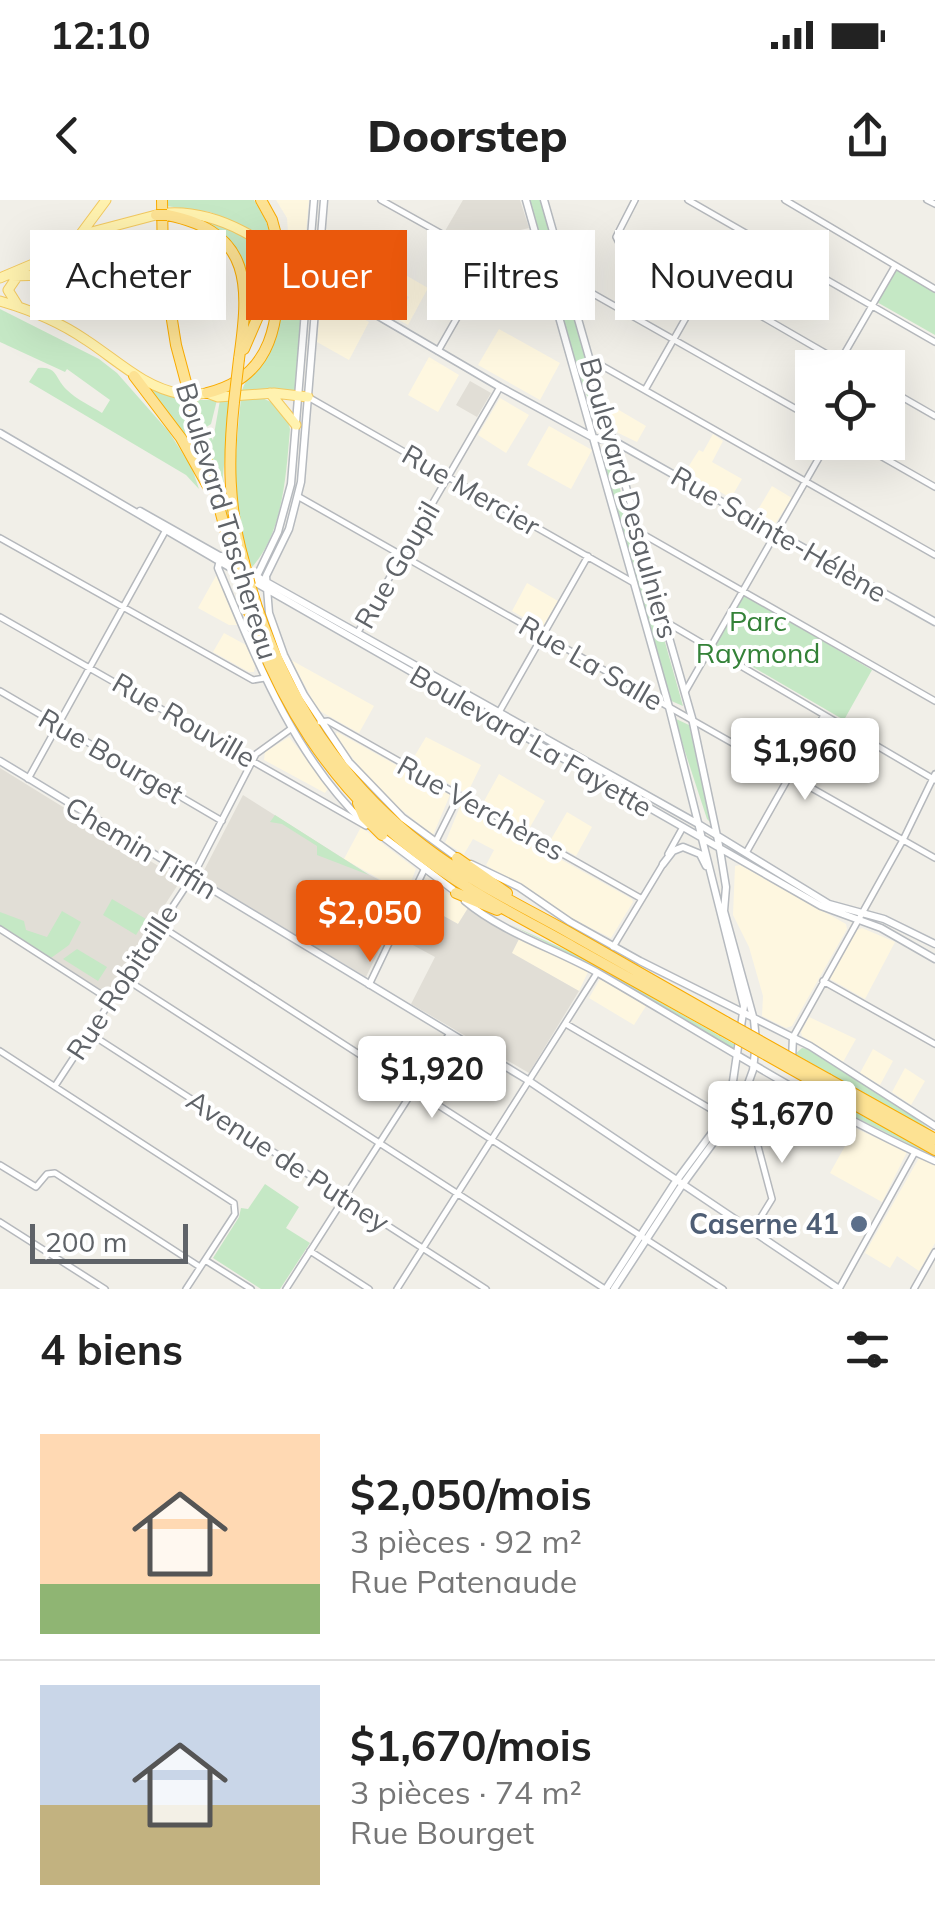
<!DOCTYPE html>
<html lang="fr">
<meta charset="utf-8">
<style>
body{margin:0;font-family:Mulish,sans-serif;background:#f2f2f2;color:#222;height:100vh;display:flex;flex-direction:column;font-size:38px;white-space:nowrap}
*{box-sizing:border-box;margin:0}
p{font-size:32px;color:#767676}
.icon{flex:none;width:55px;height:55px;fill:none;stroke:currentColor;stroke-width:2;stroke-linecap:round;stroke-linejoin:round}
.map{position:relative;height:1089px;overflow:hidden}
.drawer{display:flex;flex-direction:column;background:#fff;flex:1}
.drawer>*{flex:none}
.guide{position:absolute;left:30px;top:30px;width:875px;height:90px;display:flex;gap:20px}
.tools{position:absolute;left:795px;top:150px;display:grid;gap:20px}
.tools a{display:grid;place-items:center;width:110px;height:110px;border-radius:0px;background:#fff;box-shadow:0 10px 40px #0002;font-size:50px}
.scale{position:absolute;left:30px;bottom:25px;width:158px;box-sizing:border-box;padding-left:10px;border:5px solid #5f6368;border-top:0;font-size:28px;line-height:35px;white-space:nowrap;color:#5f6368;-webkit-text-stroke:8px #fff;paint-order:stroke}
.price{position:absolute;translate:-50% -85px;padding:0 22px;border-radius:10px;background:#fff;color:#222;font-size:32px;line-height:65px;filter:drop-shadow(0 2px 5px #0008)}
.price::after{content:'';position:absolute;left:50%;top:60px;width:30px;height:22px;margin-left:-15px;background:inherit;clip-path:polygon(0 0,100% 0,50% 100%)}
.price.selected{background:#ea580c;color:#fff}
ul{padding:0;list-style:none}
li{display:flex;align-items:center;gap:30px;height:250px;padding:0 40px}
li+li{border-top:2px solid #e0e0e0}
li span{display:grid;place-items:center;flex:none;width:280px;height:200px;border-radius:0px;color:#555}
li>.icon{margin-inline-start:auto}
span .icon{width:120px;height:120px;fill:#fffc;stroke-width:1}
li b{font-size:42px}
h2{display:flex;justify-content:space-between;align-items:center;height:120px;padding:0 40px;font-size:42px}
.chip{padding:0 35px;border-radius:0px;background:#fff;box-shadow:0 10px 40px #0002;font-size:35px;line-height:90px}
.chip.selected{background:#ea580c;color:#fff}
.status{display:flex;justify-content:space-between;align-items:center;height:70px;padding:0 50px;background:#fff;direction:ltr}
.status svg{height:28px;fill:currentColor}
header{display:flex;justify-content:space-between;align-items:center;height:130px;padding:0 40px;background:#fff;font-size:45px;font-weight:800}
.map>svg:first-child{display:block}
.commercial{fill:#fef7e0}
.education{fill:#e1ded6}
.green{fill:#c5e8c5}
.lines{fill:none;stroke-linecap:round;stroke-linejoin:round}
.street-casing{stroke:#b5b8bc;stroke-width:8}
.secondary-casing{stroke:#b6babf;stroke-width:9}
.primary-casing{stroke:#f2c960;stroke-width:11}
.highway-casing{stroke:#f9ab00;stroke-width:12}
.street{stroke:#fff;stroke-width:5}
.secondary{stroke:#fff;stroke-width:6}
.primary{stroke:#fff2af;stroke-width:9}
.highway{stroke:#fde293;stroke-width:10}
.primary-bridge-casing{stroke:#f2c960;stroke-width:11;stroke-linecap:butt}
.highway-bridge-casing{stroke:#f9ab00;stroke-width:12;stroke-linecap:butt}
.primary-bridge{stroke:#fff2af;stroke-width:9}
.highway-bridge{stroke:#fde293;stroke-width:10}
.service-dot{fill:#5c6f8a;stroke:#fff;stroke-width:4}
.labels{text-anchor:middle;stroke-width:8;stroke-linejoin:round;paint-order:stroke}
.street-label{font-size:28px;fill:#5f6368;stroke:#fff}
.park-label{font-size:28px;fill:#348238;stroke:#fff}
.service-label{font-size:28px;font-weight:bold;fill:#4e5e75;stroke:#fff;text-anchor:end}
</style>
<div class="status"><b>12:10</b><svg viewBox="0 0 49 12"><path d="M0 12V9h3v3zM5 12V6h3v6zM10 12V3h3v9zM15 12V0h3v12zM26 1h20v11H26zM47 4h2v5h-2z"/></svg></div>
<header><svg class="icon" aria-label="back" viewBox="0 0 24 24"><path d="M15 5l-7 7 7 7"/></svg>Doorstep<svg class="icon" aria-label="share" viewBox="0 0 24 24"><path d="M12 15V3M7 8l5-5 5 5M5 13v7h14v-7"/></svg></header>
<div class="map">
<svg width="935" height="1089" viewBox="0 0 935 1089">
<rect width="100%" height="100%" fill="#f1efe8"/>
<path class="commercial" d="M 276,0 L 309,0 L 305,44 L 288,32 L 287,18 Z
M 326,29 L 428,88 L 408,125 L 397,119 L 409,97 L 390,86 L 378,108 L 327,79 L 323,74 Z
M 326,98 L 369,122 L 349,160 L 317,142 L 321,99 Z
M 499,129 L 560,163 L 540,200 L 478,165 Z
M 429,157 L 459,175 L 438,212 L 408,195 Z
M 500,198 L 529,215 L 506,253 L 478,235 Z
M 607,203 L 646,226 L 637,242 L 614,231 Z
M 549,226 L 592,250 L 571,289 L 527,265 Z
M 713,234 L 723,241 L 712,262 L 742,279 L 731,298 L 685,272 L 699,250 L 703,252 Z
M 772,286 L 792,298 L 775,324 L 756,313 Z
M 217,374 L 238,425 L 229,425 L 198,408 Z
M 527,383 L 558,401 L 542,428 L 512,411 Z
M 224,433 L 246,445 L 255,466 L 254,472 L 249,472 L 213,452 Z
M 291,460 L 374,506 L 359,533 L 318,510 Z
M 337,532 L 450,595 L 433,635 L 393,603 L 366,575 L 335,536 Z
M 289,537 L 329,587 L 325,593 L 264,560 L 265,552 Z
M 426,537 L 481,565 L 467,594 L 411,562 Z
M 499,574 L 545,601 L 529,629 L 483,603 Z
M 461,604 L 632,699 L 633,702 L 611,738 L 561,713 L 486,665 L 494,650 L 473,639 L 464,654 L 445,643 Z
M 567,612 L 592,627 L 576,656 L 550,641 Z
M 361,627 L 416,669 L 406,694 L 344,659 Z
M 740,665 L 846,724 L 847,729 L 792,826 L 786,828 L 762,816 L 763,796 L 749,747 L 733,715 L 735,666 Z
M 427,679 L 468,708 L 458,724 L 415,700 Z
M 862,728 L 895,742 L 865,799 L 830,779 L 857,730 Z
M 520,737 L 588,772 L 579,791 L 511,753 Z
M 600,779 L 646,806 L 634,825 L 589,798 Z
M 809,817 L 856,839 L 843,862 L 802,836 L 801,832 Z
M 873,849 L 893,861 L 880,885 L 860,873 Z
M 905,868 L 925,881 L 911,905 L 892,892 Z
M 855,928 L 907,952 L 882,1002 L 830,973 Z
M 919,958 L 935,965 L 935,1043 L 919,1071 L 897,1056 L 890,1068 L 865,1053 Z"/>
<path class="education" d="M 463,0 L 520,0 L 529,28 L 512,32 L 496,61 L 445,31 Z
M 470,181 L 491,193 L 477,217 L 456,205 Z
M 0,568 L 181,680 L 107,794 L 0,724 Z
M 243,595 L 368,674 L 406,694 L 366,777 L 200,678 Z
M 415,700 L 458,724 L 468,708 L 520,737 L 512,753 L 579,791 L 529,873 L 411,804 L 435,757 L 398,737 Z"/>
<path class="green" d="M 165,0 L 254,0 L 266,21 L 271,38 L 210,12 L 166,6 Z
M 528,0 L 542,0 L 605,230 L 599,229 L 575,163 Z
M 192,16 L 223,25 L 270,51 L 274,56 L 268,87 L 254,116 C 251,106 252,91 249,78 C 241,48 219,28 192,16 Z
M 284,61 L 304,79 L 295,191 L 242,191 C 245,176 263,166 270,151 C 284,123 282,91 284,61 Z
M 896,68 L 935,91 L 935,135 L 875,101 Z
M 0,109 L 99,159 L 117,173 L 169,232 L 192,268 L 199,289 L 186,275 L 29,182 L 38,168 C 58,166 55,179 67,190 C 76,199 91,206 102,213 L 110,200 L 67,169 L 65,172 L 0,142 Z
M 152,189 L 183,199 L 204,266 L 150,191 Z
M 258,197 C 274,201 287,211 290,229 C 286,276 283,333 252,367 C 229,314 235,255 241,198 Z
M 193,200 L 217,200 L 211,224 L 205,228 L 213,240 L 220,200 L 230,200 L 223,276 L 230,331 Z
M 607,252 L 629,315 L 683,506 L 669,500 L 602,253 Z
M 744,395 L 872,470 L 844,520 L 715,445 Z
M 674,518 L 689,525 L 712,624 L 707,619 Z
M 275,615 L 369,675 L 317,655 L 317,646 L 282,624 L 270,622 Z
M 112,699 L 146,719 L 136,735 L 103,715 Z
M 62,711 L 81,722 L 69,745 L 51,758 L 0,725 L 0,712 L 24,721 L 26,730 L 47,737 Z
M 509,724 L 577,755 L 734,844 L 733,851 L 585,762 Z
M 77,749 L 107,767 L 98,781 L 63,759 Z
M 802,848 L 809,849 L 893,901 L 935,933 L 795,854 Z
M 800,881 L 935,956 L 935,957 L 807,893 Z
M 265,984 L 299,1007 L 286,1028 L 310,1043 L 280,1089 L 261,1089 L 213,1058 L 239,1017 L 241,1008 L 248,1009 Z"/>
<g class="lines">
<g class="street-casing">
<path id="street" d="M 381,0 L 553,96
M 635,0 L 616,37 L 621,47 L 654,54 L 851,168
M 688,0 L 935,142
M 785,0 L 935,89
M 927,0 L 935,4
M 567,79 L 812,218
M 438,151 L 490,60
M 590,159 L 935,355
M 840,161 L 895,66
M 888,189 L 935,216
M 645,190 L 705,84
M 308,197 L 634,383
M 856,242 L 935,287
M 299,297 L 935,658
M 639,332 L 935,501
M 0,338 L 253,480 L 265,478
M 0,417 L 366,626
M 666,422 L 935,580
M 358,432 L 500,187
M 0,491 L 222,621
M 685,492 L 828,242
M 498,514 L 588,356
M 320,522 L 328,521 L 642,699
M 28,579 L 167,328
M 436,641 L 459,595
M 746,653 L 824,515
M 668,654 L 683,627
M 159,725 L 723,1089
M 0,729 L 110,800
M 613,747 L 663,664
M 124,778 L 605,1089
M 823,781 L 935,844
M 369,785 L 424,670
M 566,824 L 755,935 L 772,999 L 753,1030
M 89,833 L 486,1089
M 793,837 L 903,640 L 935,574
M 0,851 L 234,1003 L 235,1014 L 186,1089
M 55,886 L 194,674 L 256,554 L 292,528
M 0,965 L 36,987 L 47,974 L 55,973 L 200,1067
M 0,1022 L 105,1089
M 310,1051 L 369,1089
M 205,1060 L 251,1089
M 286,1089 L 450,833
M 397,1089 L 597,773
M 839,1089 L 915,952
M 914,1089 L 935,1052"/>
</g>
<g class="secondary-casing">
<path id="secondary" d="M 324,0 L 301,282 L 289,329 L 266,376 L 269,413 L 284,455 L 304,495 L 349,562 L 403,618 L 459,659
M 526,0 L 669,507 L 744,806 L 731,895 L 723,918 L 674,984 L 606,1089
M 544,0 L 692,518 L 720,650 L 726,687 L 724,711 L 754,820 L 756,841 L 753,870 L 740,906 L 680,988 L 614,1089
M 308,75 L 500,187 L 594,238 L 614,241 L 935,422
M 0,233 L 236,371
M 140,311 L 234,364
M 221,356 L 218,368 C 256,458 292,553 364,623
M 245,370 L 700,625 L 829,704 L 884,719 L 935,744
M 256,378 L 278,332 L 291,284 L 314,0
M 251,380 L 821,706 L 881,728 L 935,759
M 0,561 L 526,879 L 839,1089
M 382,636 L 456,692
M 471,664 L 519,687 L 570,722 L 640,761 L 810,846 L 935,926
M 663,664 L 673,651 L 683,647 L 700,654 L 706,666
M 465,701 C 503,733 556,749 600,774 C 711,838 818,908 935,961
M 792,860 L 793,837"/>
</g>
<g class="primary-casing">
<path id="primary" d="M 168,13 C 222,10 267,44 308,75
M 80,35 L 106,0
M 282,55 L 299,54 L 311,46
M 12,76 L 46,75 L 60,84 L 61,92 L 49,108 L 35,111
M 0,78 L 33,64 L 80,35 L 156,15
M 0,101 C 31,110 60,122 86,140 C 117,160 143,187 181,194
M 18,106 L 8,90 L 19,74
M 270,193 L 296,225
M 191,195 L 207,193 L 218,197 L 274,193 L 308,197"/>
</g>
<g class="highway-casing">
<path id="highway" d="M 162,0 L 163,64 L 176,145 L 232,355
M 261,0 L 272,20 L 278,42
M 167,15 C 254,32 249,88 239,159
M 244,149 L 275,77
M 134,176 L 181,238 L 209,288
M 207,193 C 275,177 279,119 279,60
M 234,202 C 228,258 228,307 244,362
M 239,379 C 270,493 333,594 431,663 C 476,696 527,721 575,748 C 624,775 673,803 722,830
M 250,385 C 282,494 343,589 436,655 C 475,683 519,705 561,728 C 616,759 671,791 726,822
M 358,603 L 364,617 L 382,635
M 457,658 L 507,693
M 456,693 L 497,710
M 828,879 L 935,939
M 823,887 L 935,950"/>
</g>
<use href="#street" class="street"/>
<use href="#secondary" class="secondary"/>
<use href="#primary" class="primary"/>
<use href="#highway" class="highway"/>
<g class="primary-bridge-casing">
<path id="primary-bridge" d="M 181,194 L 191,195"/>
</g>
<g class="highway-bridge-casing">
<path id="highway-bridge" d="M 156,15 L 167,15
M 278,42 L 279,60
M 234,202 L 239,159
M 232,355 L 239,379
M 244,362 L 250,385
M 726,822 L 828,879
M 722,830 L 823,887"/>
</g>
<use href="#primary-bridge" class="primary-bridge"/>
<use href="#highway-bridge" class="highway-bridge"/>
</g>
<circle class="service-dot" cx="859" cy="1024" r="10"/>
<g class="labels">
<g class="street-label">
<text transform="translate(471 290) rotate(30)" y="10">Rue Mercier</text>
<text transform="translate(629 298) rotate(74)" y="10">Boulevard Desaulniers</text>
<text transform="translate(227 321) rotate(73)" y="10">Boulevard Taschereau</text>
<text transform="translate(779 334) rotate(30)" y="10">Rue Sainte-Hélène</text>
<text transform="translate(397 365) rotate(-60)" y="10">Rue Goupil</text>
<text transform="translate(591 463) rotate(30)" y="10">Rue La Salle</text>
<text transform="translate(184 520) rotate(30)" y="10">Rue Rouville</text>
<text transform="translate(531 541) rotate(30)" y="10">Boulevard La Fayette</text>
<text transform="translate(111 556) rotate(30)" y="10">Rue Bourget</text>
<text transform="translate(481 608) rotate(29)" y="10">Rue Verchères</text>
<text transform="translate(141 648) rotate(31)" y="10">Chemin Tiffin</text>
<text transform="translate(122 782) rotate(-57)" y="10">Rue Robitaille</text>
<text transform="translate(288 961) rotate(33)" y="10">Avenue de Putney</text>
</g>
<g class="park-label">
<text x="758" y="431">Parc<tspan x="758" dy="32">Raymond</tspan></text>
</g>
<g class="service-label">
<text x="839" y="1034">Caserne 41</text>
</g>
</g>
</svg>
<div class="tools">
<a><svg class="icon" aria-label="locate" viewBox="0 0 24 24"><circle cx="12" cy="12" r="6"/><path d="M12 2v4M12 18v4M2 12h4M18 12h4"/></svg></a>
</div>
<div class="scale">200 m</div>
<b class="price" style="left:805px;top:603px">$1,960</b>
<b class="price selected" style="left:370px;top:765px">$2,050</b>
<b class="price" style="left:432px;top:921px">$1,920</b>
<b class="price" style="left:782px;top:966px">$1,670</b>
<div class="guide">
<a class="chip">Acheter</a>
<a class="chip selected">Louer</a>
<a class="chip">Filtres</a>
<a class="chip">Nouveau</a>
</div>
</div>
<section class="drawer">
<h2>4 biens<svg class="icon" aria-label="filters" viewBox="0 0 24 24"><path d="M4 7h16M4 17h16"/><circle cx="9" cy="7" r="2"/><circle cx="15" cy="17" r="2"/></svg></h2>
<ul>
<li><span style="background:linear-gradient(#ffd9b3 75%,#8fb573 0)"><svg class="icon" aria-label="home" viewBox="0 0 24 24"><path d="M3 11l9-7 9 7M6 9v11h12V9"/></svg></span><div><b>$2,050/mois</b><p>3 pièces · 92 m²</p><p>Rue Patenaude</p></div></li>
<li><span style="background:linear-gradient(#c9d6e8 60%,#c2b280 0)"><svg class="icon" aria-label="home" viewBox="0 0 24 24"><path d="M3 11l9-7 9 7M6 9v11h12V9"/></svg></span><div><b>$1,670/mois</b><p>3 pièces · 74 m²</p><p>Rue Bourget</p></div></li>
</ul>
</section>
